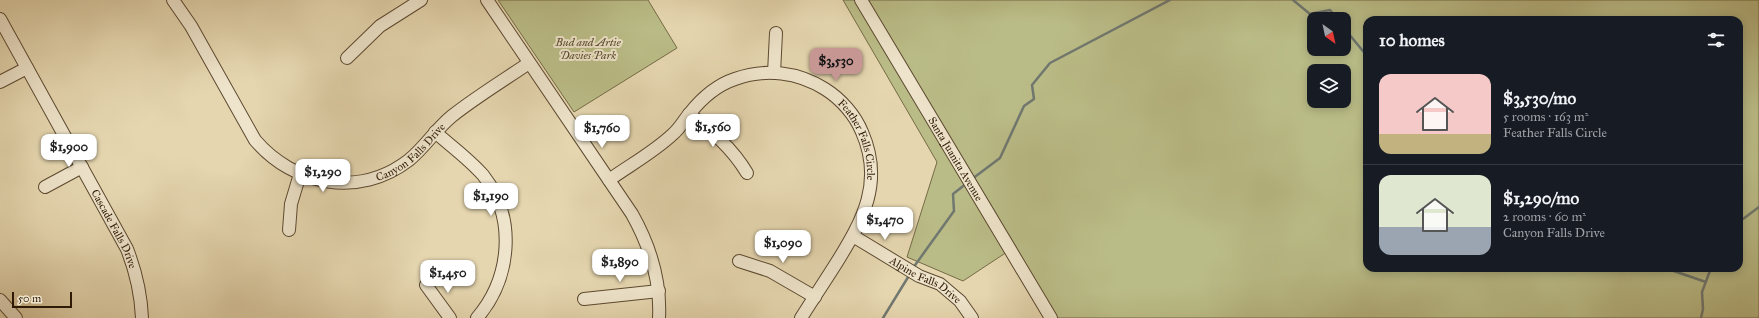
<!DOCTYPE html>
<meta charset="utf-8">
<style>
body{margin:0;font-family:"IM FELL Great Primer",serif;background:#20242c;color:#f1f3f6;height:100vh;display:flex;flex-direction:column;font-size:15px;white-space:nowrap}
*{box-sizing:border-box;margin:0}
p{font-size:13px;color:#9ea1a6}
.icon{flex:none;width:22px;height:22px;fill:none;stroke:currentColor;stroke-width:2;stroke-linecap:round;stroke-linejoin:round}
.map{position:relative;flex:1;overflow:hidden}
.side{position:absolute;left:1363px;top:16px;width:380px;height:256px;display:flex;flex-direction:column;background:#171b24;border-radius:12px;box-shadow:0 2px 10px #0003}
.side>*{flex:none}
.needle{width:26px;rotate:147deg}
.controls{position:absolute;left:1307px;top:12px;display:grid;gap:8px}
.controls a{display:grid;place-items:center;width:44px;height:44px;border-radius:8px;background:#171b24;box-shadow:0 2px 10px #0003;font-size:20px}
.scale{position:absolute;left:12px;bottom:10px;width:60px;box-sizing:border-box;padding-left:4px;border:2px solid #2f1a06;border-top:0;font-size:11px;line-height:14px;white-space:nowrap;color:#2f1a06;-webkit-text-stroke:3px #eee4cb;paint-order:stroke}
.price{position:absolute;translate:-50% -34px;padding:0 9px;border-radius:8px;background:#fff;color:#222;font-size:13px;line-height:26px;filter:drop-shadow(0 1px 2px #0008)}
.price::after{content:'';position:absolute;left:50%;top:24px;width:12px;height:9px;margin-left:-6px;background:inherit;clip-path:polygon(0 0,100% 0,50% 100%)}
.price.active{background:#c59692;color:#111}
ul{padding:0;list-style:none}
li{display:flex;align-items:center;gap:12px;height:100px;padding:0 16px}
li+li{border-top:1px solid #363941}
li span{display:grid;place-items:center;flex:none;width:112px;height:80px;border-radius:12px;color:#555}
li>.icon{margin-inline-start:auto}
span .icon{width:48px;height:48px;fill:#fffc;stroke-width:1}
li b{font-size:17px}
h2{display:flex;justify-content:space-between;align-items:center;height:48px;padding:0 16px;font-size:17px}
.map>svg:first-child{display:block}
.green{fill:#babc87;stroke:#746b46;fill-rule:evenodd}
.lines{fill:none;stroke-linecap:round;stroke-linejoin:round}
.stream{stroke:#707870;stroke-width:2.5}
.minor-casing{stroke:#5c4930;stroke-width:14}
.minor{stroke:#eee4cb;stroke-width:12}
.labels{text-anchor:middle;stroke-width:4;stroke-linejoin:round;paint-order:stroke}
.park-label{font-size:11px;font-style:italic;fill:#594b2d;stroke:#eee4cb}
.street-label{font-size:11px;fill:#2f1a06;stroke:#eee4cb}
</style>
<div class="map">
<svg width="1759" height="318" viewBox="0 0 1759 318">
<rect width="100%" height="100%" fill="#e5d6af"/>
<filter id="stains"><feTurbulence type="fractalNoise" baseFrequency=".005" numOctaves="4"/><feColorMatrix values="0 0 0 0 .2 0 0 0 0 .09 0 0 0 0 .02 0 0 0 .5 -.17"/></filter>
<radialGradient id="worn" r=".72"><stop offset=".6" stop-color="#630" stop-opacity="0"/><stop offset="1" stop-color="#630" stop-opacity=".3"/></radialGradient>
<path class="green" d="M 498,0 L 648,0 L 677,48 L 574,112 Z
M 843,0 L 1759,0 L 1759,318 L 1050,318 L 1007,252 L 963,281 L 907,257 L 937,162 ZM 1314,19 L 1344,19 L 1344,49 L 1314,49 ZM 1367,20 L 1739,20 L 1739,268 L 1367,268 ZM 1314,71 L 1344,71 L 1344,101 L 1314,101 Z"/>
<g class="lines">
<path class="stream" d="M 1293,0 L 1310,14 L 1330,10 L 1337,19
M 1344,28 L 1367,56
M 972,179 L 1000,158 L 1024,106 L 1034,99 L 1032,85 L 1050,63 L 1170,0
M 1739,222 L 1759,207
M 913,268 L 954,211 L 953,194 L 967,183
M 1665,268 L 1706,282
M 883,318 L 910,274
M 1701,318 L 1703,309 L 1702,292 L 1711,268"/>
<g class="minor-casing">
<g id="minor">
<path id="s1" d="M 173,0 L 191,26 L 255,140 C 294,186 360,198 409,160 C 425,147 436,129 452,116 C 476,97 504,80 529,63"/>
<path d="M 487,0 L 632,214 C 650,246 661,280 659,318"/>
<path id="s2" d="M 861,0 L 1051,318"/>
<path id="s3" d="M 0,19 L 127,249 C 136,272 141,294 142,318"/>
<path d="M 347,58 L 380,26 L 421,0"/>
<path d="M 774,73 L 776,33"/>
<path d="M 0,82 L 27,68"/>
<path d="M 689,114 C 712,131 732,148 747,173"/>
<path d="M 435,132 C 451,146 469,159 483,175 C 517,218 511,278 477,318"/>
<path id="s4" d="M 609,180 C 630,165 654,152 673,134 C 680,128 684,120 690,113 C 702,98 717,85 735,79 C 766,68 798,72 825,89 C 841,99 855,115 862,132 C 884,182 863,220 837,262 C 825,281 813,299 801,318"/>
<path d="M 45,187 L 82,167"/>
<path d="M 289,230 L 291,204 L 300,174"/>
<path id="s5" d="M 853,236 L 919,276 L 940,284 L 960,301 L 972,318"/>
<path d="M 739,261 L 770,271 L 815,297"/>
<path d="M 426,285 L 450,318"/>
<path d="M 584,299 L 659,291"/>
<path d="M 0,300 L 16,318"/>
</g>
</g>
<use href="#minor" class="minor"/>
</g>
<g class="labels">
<g class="park-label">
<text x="588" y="46">Bud and Artie<tspan x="588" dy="13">Davies Park</tspan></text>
</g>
<g class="street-label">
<text dy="4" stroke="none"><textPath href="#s4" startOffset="320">Feather Falls Circle</textPath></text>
<text dy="4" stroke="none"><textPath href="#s1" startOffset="340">Canyon Falls Drive</textPath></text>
<text dy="4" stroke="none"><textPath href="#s2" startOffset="185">Santa Juanita Avenue</textPath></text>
<text dy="4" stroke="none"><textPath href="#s3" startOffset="239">Cascade Falls Drive</textPath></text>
<text dy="4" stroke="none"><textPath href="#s5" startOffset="85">Alpine Falls Drive</textPath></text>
</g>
</g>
<rect width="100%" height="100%" filter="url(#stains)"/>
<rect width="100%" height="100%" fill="url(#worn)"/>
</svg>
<div class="controls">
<a><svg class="needle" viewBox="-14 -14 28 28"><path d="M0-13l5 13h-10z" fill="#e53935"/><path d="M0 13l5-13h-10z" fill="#9ea1a6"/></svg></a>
<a><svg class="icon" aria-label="layers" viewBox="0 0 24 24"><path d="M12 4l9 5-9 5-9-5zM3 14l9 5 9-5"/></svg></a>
</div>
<div class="scale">50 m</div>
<b class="price active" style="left:836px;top:82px">$3,530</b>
<b class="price" style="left:713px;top:148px">$1,560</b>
<b class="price" style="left:602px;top:149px">$1,760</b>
<b class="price" style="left:69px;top:168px">$1,900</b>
<b class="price" style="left:323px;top:193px">$1,290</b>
<b class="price" style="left:491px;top:217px">$1,190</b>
<b class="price" style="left:885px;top:241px">$1,470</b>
<b class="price" style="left:783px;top:264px">$1,090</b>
<b class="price" style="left:620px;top:283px">$1,890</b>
<b class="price" style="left:448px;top:294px">$1,450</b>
<section class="side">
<h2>10 homes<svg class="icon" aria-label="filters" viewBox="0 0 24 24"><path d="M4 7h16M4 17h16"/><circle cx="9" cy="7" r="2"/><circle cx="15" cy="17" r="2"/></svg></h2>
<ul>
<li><span style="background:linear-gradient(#f6c9c9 75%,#c2b280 0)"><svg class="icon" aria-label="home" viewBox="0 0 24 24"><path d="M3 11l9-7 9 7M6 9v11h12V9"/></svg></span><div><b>$3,530/mo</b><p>5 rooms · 163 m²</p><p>Feather Falls Circle</p></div></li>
<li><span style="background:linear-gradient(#dfe7d0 65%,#9aa5b1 0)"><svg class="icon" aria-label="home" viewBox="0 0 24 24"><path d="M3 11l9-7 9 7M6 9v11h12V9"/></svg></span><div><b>$1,290/mo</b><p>2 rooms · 60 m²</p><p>Canyon Falls Drive</p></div></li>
</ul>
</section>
</div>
